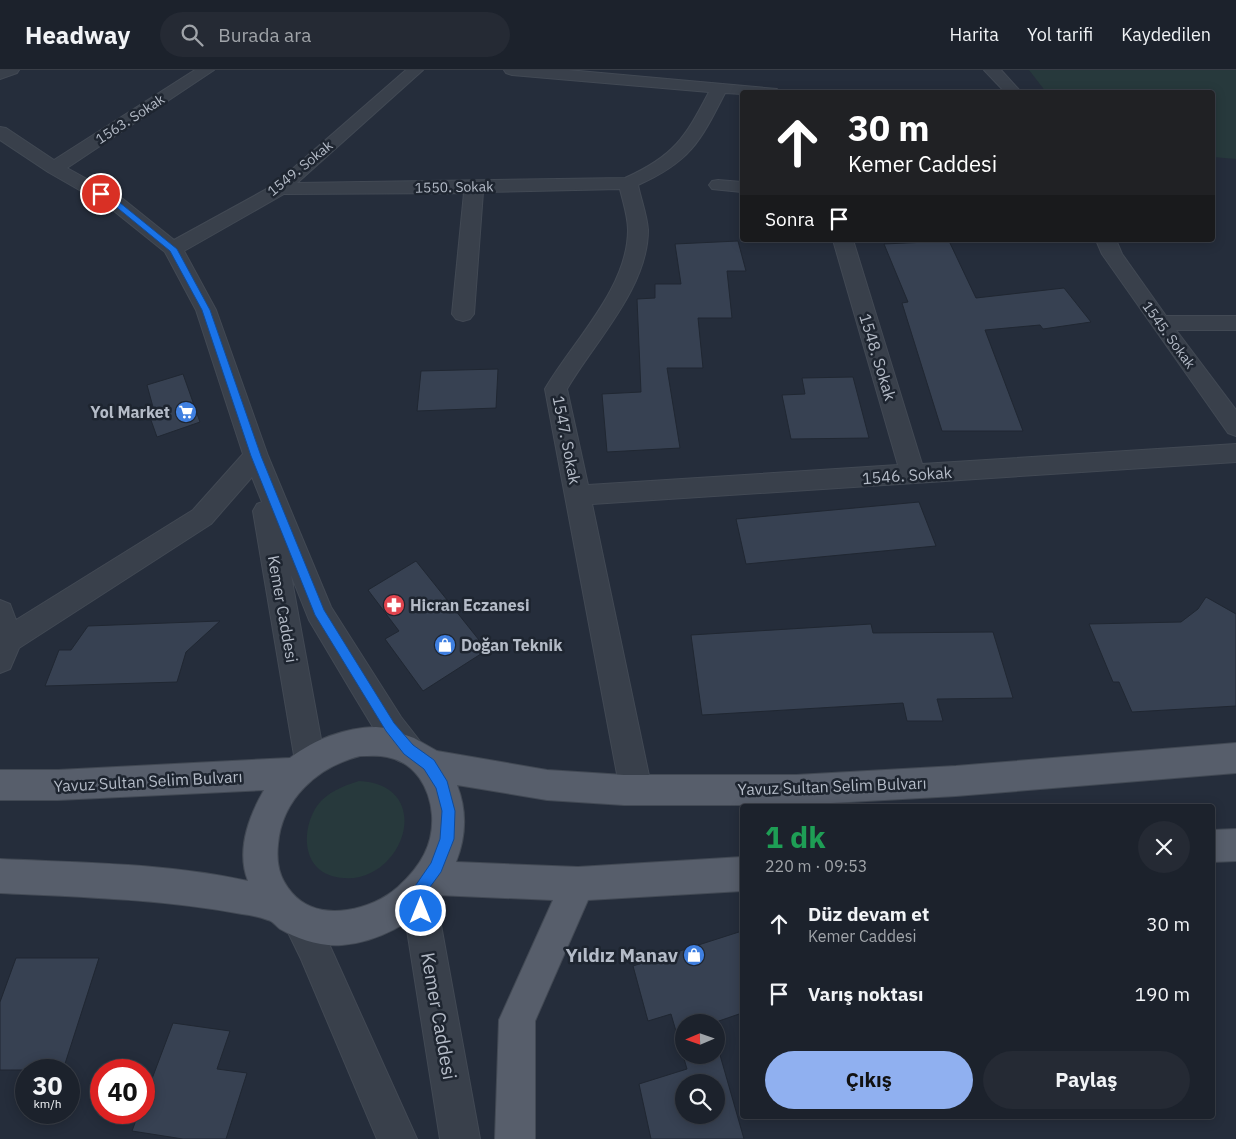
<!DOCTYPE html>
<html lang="tr">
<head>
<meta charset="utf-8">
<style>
	:root { --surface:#1c222c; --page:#252a34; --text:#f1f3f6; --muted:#a0a4a9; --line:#3a3f48; --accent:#90b0f0 }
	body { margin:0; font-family:"IBM Plex Sans",sans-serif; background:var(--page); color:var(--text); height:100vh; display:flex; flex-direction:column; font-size:19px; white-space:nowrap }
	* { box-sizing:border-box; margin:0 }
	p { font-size:16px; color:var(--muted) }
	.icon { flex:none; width:28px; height:28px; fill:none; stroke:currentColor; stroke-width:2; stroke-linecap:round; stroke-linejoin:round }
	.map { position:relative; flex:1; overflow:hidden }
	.details { position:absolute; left:740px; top:734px; width:475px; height:315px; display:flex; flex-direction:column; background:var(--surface); border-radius:5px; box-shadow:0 2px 12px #0003,0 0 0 1px var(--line) }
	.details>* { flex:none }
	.top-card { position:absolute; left:740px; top:20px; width:475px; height:152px; border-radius:5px; box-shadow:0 2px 12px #0003,0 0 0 1px var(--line); background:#202124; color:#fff; overflow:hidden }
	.needle { width:32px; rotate:268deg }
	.buttons { position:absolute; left:675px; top:944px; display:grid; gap:10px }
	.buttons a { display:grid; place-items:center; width:50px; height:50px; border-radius:50%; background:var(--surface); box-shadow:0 2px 12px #0003,0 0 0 1px var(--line); font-size:25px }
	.speed { position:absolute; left:15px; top:989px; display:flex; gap:10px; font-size:25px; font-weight:700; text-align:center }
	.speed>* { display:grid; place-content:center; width:65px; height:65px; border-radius:50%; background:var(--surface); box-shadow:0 2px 12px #0003,0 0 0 1px var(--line); line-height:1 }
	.speed small { font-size:12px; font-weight:400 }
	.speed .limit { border:8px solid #d22; background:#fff; color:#111 }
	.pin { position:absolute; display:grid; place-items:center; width:42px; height:42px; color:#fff; margin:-21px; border:2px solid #fff; border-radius:50%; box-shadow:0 1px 5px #0007 }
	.me { position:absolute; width:55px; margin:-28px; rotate:0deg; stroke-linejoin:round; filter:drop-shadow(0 0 4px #0008) }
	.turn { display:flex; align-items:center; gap:18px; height:105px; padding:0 25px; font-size:22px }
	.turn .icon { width:65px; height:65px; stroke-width:2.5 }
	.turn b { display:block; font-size:35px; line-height:42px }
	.then { display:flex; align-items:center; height:48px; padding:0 25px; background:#0003; gap:10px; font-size:19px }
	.round { display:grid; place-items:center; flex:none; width:52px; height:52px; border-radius:26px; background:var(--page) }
	.summary { display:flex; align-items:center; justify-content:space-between; height:85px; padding:0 25px }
	h1 { font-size:30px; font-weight:700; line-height:38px; color:#1e9e55 }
	.primary-button { display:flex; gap:10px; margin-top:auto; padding:10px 25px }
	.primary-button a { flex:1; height:58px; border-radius:30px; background:var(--accent); color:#111; font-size:20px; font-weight:700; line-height:58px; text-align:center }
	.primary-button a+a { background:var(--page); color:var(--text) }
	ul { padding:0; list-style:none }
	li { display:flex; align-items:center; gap:15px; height:70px; padding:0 25px }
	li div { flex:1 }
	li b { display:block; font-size:19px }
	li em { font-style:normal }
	header { display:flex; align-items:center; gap:30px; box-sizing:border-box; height:70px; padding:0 25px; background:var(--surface); border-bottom:1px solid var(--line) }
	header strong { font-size:24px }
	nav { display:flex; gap:28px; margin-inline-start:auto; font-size:18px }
	.search { width:350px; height:45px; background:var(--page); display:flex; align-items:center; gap:12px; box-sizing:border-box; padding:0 18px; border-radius:28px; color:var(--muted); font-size:19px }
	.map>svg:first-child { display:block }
	.green { fill:#27393c }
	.building { fill:#374152; stroke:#202732; fill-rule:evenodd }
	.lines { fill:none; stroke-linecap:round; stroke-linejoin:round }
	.minor-casing { stroke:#424954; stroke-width:2 }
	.major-casing { stroke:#424954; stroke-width:2 }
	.minor { fill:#39404b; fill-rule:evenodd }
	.major { fill:#575e6b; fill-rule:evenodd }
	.route { fill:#1a73e8; stroke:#114b97 }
	.labels { text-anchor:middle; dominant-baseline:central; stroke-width:5; stroke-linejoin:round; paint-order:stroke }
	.far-street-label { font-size:14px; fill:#b4bbc7; stroke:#1e2530 }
	.street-label { font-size:16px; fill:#b4bbc7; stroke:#1e2530 }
	.poi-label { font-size:16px; font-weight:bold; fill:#b4bbc7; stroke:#1e2530; text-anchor:start }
	.near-poi-label { font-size:19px; font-weight:bold; fill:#b4bbc7; stroke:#1e2530; text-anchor:end }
	.near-street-label { font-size:19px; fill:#b4bbc7; stroke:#1e2530 }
</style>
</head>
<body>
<header>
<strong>Headway</strong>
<div class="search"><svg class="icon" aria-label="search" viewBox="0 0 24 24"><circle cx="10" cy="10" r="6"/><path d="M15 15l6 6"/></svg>Burada ara</div>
<nav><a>Harita</a><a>Yol tarifi</a><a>Kaydedilen</a></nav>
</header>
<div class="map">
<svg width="1236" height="1069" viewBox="0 0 1236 1069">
	<rect width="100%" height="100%" fill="#252d3b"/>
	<path class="green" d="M1029,0h207v89l-23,-2 -1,-65h-166z
		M359,711c82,4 41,114 -27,95 -31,-9 -30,-48 -15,-70 10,-14 26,-20 42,-25z"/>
	<path class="building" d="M738,171l8,30h-19l5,47h-34l5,50h-36l13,80 -73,4 -5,-58 39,-2 -4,-93 18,-1v-14h26l-6,-40z
		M949,171l27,57 88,-10 27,34 -48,7 -3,-4 -55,5 38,101h-81l-40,-128 6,-1 -24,-58z
		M498,299l-2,39 -79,3 4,-40z
		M183,304l17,48 -43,15 -10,-28 6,-2 -6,-22z
		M853,307l16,61 -78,1 -9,-44 23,-1 -3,-16z
		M919,432l17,44 -190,18 -10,-45z
		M416,491l71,89 -64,41 -38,-52 14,-8 -31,-41z
		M1206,527l30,17v92l-104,6 -13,-30h-6l-24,-58 92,-2 17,-13z
		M220,551l-34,31 -9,30 -132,4 14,-36h12l17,-24z
		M871,554l2,9 120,-1 20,66 -76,1 6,22h-36l-4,-18 -201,12 -11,-80z
		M742,861v82l-26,9h-32v33h32v-14l28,98h-93l-12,-55 48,-15 -16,-55 -23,7 -15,-55zM684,1012h32v33h-32z
		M16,888h83l-36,112h-63v-68z
		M173,953l57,8 -13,38 30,4 -21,66h-43l-51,-8 7,-19h5v-12z"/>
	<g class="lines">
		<g class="minor-casing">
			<path id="minor" d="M0,0h19l-2,3 -17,6z
				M195,0h19l-147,98 56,31 51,41 100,-55 132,-115h17l-126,113 328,-5c49,-22 60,-40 84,-86l-197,-17 -6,-2 -2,-3h64l209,19 2,3h-37v2l-17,-1c-25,49 -35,69 -87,92 3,15 9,30 10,45 0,58 -53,111 -81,159l21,96 310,-20 -65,-225h20l69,224 314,-20v18l-644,42 60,286 -5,11 -11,4 -11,-4 -5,-11 -75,-401c28,-48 83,-101 83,-159 0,-14 -5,-28 -8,-41l-137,3 -9,122 -4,5 -7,2 -7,-2 -4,-5 12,-121 -180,1 -100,57 32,59 52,146 63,151 70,110 18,23 4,10 -4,10 -11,5 -11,-5 -18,-23 -26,-43 -44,-74 -18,-45 34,186 -4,10 -11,5 -11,-5 -4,-10 -42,-250 4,-7 5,-2 -10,-25 -41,47 -192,124 -9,21 -10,4v-73l10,4 6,16 177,-110 50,-56 -47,-144 -31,-58 -56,-45 -61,-35 -48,-32v-13l6,1 48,32z
				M984,0h17l20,22h-16z
				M718,110l24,2v10l-30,-3 -3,-4 3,-4z
				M1096,170h20l6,14 44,62h70v14h-60l60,80v26l-8,-3 -126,-179z
				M418,805l12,5 5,12 45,247h-40l-39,-247 5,-12z
				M299,833l12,5 14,27 92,204h-40l-76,-180 -19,-39 5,-12z"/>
		</g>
		<g class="major-casing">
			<path id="major" d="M376,657l10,1 28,10 23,13 110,19 77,5h172l160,-9 280,-23v30l-280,23 -160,9h-172l-77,-5 -90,-15c10,25 9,52 -1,77l122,5 164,-10v34l-154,9 -53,121v118h-40l4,-119 54,-120 -116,-5c-24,28 -59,47 -95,50 -21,2 -45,-6 -62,-16 -4,-3 -7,-8 -12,-9 -8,-3 -17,-5 -26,-6 -80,-15 -161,-17 -242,-21v-34c82,4 167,4 248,22 -12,-30 1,-65 16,-91l-206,10h-58v-30h58l232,-12c25,-19 55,-30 86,-31zM360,686c9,0 18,-1 27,1 28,5 43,31 45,58 2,30 -12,52 -34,72 -15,13 -32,20 -51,23 -21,3 -41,-1 -55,-17 -13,-15 -16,-30 -14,-49 4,-45 39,-77 82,-88z
				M1236,759v32l-24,1v-32z"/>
		</g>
		<use href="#minor" class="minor"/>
		<use href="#major" class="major"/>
	</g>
	<path class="route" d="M98,123h5l16,9 58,47 33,61 51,146 63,154 70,113 19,22 21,15 13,21 8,30 -1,28 -13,33 -16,22 3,17 -2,5 -5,2 -5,-2 -5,-24 20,-29 9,-24 2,-28 -6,-23 -12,-19 -20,-15 -18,-23 -71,-116 -64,-159 -49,-146 -32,-59 -56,-46 -16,-9z"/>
	<defs>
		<g id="supermarket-disc" transform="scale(1.125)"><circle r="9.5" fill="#3f7fe0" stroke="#1e2530"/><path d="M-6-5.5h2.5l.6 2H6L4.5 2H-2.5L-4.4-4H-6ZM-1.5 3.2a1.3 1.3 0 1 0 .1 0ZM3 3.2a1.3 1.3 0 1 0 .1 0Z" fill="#fff"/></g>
		<g id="pharmacy-disc" transform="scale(1.125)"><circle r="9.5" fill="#e0444e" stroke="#1e2530"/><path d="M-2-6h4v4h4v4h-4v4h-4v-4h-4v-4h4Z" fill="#fff"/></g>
		<g id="shop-disc" transform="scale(1.125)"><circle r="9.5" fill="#3f7fe0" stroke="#1e2530"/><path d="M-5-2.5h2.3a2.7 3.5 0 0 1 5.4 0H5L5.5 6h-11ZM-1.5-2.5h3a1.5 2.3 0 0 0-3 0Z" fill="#fff"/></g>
	</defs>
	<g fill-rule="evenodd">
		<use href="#supermarket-disc" x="186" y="342"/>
		<use href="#pharmacy-disc" x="394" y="535"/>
		<use href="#shop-disc" x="445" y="575"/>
		<use href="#shop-disc" x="694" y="885"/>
	</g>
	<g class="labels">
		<g class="far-street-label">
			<text transform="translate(130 49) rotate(-33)">1563. Sokak</text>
			<text transform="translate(300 98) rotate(-39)">1549. Sokak</text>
			<text transform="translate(454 117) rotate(-1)">1550. Sokak</text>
			<text transform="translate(1169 265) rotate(54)">1545. Sokak</text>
		</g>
		<g class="street-label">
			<text transform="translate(878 287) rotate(73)">1548. Sokak</text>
			<text transform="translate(567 370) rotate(79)">1547. Sokak</text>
			<text transform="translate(907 405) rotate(-4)">1546. Sokak</text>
			<text transform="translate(283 539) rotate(80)">Kemer Caddesi</text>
			<text transform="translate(148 711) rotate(-3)">Yavuz Sultan Selim Bulvarı</text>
			<text transform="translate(832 716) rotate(-2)">Yavuz Sultan Selim Bulvarı</text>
		</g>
		<g class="poi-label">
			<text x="170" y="342" text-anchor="end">Yol Market</text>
			<text x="410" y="535">Hicran Eczanesi</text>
			<text x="461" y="575">Doğan Teknik</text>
		</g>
		<g class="near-poi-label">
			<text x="678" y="885">Yıldız Manav</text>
		</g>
		<g class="near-street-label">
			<text transform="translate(439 946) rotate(80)">Kemer Caddesi</text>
		</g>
	</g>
</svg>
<div class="buttons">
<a><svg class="needle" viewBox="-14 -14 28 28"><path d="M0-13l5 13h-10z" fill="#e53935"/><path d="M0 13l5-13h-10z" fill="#a0a4a9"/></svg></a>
<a><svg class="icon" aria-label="search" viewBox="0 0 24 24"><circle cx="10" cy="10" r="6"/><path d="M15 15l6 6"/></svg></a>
</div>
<div class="speed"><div>30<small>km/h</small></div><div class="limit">40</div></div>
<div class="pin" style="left:101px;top:124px;background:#d93025"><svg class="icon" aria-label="arrive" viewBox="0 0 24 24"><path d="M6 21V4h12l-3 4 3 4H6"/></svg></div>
<svg class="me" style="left:421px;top:841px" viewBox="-20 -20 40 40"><circle r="17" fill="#1a73e8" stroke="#fff" stroke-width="3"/><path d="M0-11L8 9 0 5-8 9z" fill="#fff"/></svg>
<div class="top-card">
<div class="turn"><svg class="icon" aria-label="ahead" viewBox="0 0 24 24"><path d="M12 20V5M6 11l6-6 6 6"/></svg><div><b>30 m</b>Kemer Caddesi</div></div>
<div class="then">Sonra<svg class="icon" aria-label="arrive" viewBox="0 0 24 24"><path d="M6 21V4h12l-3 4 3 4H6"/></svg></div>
</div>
<section class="details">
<div class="summary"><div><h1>1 dk</h1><p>220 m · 09:53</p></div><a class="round"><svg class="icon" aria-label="close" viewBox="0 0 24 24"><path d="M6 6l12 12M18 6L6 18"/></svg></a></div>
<ul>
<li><svg class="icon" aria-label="ahead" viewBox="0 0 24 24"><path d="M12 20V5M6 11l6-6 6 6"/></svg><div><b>Düz devam et</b><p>Kemer Caddesi</p></div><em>30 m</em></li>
<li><svg class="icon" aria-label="arrive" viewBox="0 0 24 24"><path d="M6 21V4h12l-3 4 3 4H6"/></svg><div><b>Varış noktası</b></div><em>190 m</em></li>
</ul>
<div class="primary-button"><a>Çıkış</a><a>Paylaş</a></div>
</section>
</div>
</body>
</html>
